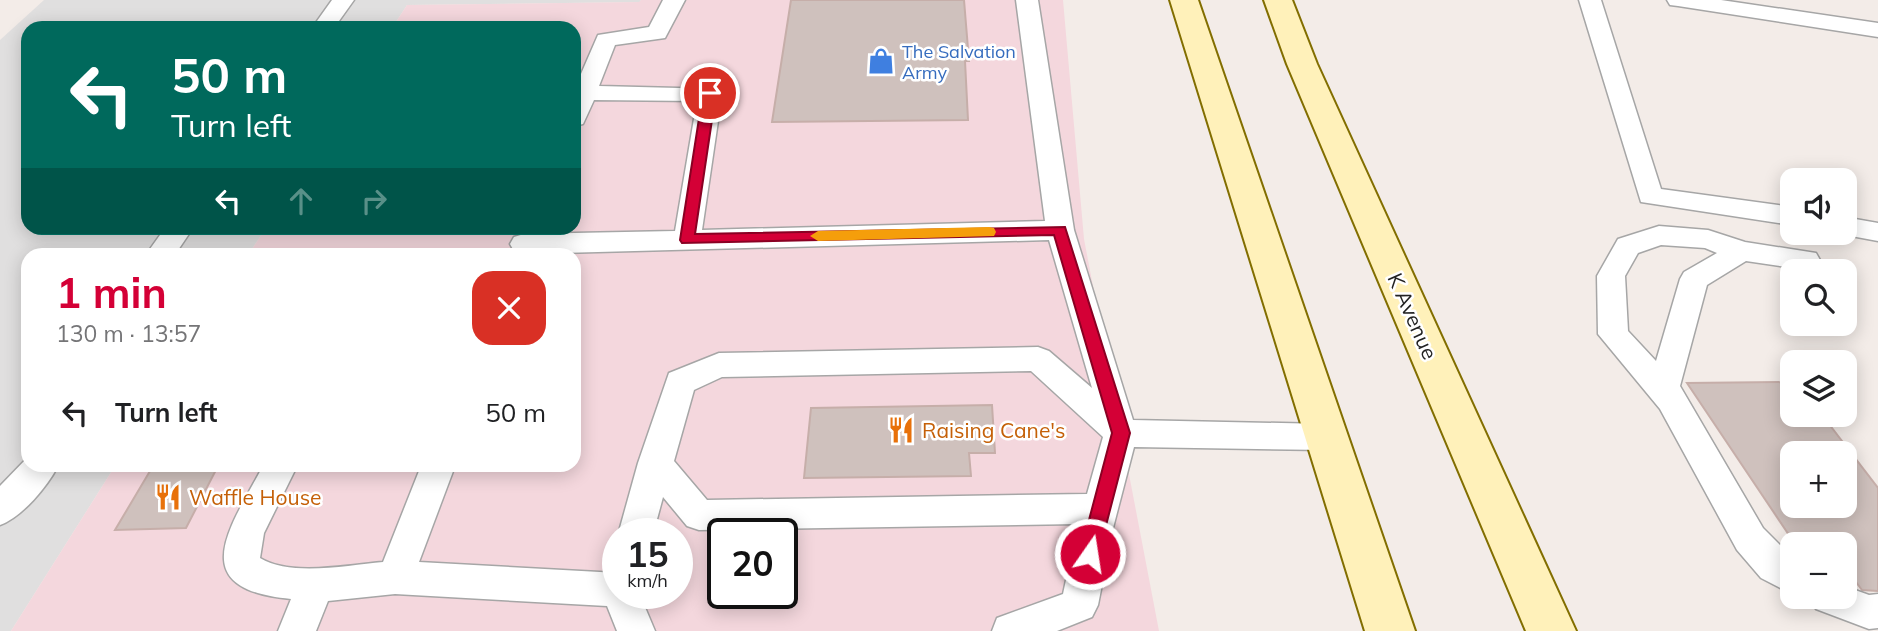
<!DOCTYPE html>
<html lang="en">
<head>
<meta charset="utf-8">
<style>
	:root { --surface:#fff; --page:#f2f2f2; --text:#202124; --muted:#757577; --accent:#d40036 }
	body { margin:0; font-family:Mulish,sans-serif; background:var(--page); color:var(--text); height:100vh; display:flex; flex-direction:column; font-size:26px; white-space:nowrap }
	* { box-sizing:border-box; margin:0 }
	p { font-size:23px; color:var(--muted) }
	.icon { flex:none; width:38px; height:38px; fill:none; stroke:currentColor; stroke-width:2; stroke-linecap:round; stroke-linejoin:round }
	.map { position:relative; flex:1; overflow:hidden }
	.panel { position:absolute; left:21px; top:248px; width:560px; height:224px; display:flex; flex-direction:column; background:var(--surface); border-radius:21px; box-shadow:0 4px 18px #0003 }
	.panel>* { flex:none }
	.top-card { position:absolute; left:21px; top:21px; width:560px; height:214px; border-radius:21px; box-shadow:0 4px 18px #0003; background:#00695c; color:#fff; overflow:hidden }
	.tools { position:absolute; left:1780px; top:168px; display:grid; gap:14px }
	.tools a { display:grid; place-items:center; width:77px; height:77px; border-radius:14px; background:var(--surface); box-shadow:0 4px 18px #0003; font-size:35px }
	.speed { position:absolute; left:602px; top:518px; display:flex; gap:14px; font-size:35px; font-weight:700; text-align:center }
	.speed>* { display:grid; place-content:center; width:91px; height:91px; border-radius:50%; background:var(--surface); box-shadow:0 4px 18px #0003; line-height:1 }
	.speed small { font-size:18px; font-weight:400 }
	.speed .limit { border:4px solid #111; border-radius:10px; background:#fff; color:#111 }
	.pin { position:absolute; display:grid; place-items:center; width:60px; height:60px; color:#fff; margin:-30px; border:4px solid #fff; border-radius:50%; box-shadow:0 2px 7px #0007 }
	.me { position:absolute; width:77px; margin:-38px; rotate:13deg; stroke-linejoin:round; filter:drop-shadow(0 0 5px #0008) }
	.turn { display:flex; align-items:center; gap:24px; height:147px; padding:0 35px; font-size:32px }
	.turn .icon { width:91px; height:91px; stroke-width:2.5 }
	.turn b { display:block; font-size:49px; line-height:60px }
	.lanes { display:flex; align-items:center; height:66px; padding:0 35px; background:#0003; justify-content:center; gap:35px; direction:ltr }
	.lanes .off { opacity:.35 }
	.round { display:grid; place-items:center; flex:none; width:74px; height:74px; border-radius:21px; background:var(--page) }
	.summary { display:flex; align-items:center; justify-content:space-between; height:119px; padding:0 35px }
	h1 { font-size:42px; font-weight:700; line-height:52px; color:var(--accent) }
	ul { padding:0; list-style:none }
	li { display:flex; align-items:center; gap:21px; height:91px; padding:0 35px }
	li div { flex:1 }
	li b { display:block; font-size:26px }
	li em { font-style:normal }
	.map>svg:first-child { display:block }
	.residential { fill:#e0dfdf }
	.commercial { fill:#f4d7dd; fill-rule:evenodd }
	.building { fill:#cfc1bd; stroke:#c6aea9; stroke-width:2; fill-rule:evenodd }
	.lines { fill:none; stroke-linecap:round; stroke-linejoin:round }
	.service-casing { stroke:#a6a6a6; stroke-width:3 }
	.secondary-casing { stroke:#826e00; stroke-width:4 }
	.service { fill:#fff; fill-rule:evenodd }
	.secondary { fill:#fff1ba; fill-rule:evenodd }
	.route { fill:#d40036; stroke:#8a0023; stroke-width:2 }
	.slow { fill:#f59e0b }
	.labels { text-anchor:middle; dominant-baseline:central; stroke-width:5; stroke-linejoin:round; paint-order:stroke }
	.far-shop-label { font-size:18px; fill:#366cbe; stroke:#fff; text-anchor:start }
	.street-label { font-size:21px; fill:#222; stroke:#fff }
	.food-label { font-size:21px; fill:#c56008; stroke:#fff; text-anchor:start }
</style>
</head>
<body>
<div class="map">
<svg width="1878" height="631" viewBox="0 0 1878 631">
	<rect width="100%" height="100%" fill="#f3ece8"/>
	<path class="residential" d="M44,0h597l-1,2 -233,3 -15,23h-364v200h238l-18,27 -220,1v210h87l-104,165h-11v-591z"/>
	<path class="commercial" d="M641,0h422l21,239 75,392h-1148l104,-165h459v-210l-326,-1 18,-27h308v-200h-182l15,-23 232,-3zM618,534h59v59h-59zM723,534h59v59h-59z"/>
	<path class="building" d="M791,0h173l5,61h-4l3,59 -196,2z
		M1792,382v33h30l56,73v103l-16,-1 -18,-24v-22h-49l-108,-161zM1792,453h52v53h-52z
		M992,405l3,48h-26l2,23 -167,2 7,-70z
		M153,466h65l-32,62 -71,2z"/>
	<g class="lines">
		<g class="service-casing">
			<path id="service" d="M332,0h22l-20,28h-22z
				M663,0h22l-20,38 -50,7 -16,41 119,3 4,5 -20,136 343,-9 -29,-221h22l36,230 59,190 193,4 12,4 5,9 -5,9 -12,4 -192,-3 -21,81 -15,77 -6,12 -35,14h-65l5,-13 66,-24 15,-70 -379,6 -12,-4 -24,-29 -10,37 -35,1 20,-72 31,-90 50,-20 319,-6 11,4 43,37 -43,-148 -525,14 -10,-3 -4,-7 4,-7 10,-3 151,-3 22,-130 -103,-1 -11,24 -9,2v-36l24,-55 51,-8zM1031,371l72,66 -16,57 -380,6 -33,-39 20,-71 28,-13z
				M1579,0h22l60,189 131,18v18l-151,-23z
				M1667,0h54l157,23v14l-200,-31 -8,-1z
				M1844,217l34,6v18l-43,-8h9z
				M1659,226l49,4 37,12 71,11 4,7 -4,7 -10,3 -60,-9 -39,24 -27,101 83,142 29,29v37l-31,-16 -24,-28 -77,-141 -62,-75 -1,-58 21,-37zM1661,245l44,3 12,5 -33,19 -4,7 -24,82 -28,-30 -3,-55 13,-23z
				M165,228h28l-19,28h-29z
				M28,457v9h30c-11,21 -36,51 -58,59v-39z
				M263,466h34l-33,67 -4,25c31,19 88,7 123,4l38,-96h34l-36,96 199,11v20h21l16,38h-38l-10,-25 -212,-12 -67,7 -12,30h-38l13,-32c-108,-10 -61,-71 -28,-133z
				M1844,586l25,9 9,-1v34l-9,1 -53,-20 -6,-12h34z"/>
		</g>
		<g class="secondary-casing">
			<path id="secondary" d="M1170,0h28l217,631h-50z
				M1264,0h28l25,64 259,567h-50l-239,-567z"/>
		</g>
		<use href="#service" class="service"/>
		<use href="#secondary" class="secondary"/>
	</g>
	<path class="route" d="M710,90l6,3 -21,141 370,-7 65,206 -33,127 -7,2 -7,-2 -3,-6 32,-121 -58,-198 -372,8 -2,-3 23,-147z"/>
	<path class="slow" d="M989,227l5,1 2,4 -2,4 -176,5 -8,-5 8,-5z"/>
	<defs>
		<g id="shop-bare" transform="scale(2.1)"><path d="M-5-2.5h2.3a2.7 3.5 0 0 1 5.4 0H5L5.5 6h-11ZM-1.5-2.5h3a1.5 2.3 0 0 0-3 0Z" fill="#3f7fe0" stroke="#fff" stroke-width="2.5" paint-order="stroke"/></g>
		<g id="restaurant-bare" transform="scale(2.1)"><path d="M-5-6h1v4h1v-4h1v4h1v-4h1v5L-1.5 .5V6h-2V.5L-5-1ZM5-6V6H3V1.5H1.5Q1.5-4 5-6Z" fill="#e8710a" stroke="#fff" stroke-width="2.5" paint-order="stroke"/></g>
	</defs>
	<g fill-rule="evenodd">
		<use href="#shop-bare" x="881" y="61"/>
		<use href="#restaurant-bare" x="901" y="430"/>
		<use href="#restaurant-bare" x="168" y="497"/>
	</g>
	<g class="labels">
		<g class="far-shop-label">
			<text x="902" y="51">The Salvation<tspan x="902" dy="21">Army</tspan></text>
		</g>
		<g class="street-label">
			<text transform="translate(1413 316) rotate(66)">K Avenue</text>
		</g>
		<g class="food-label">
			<text x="922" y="430">Raising Cane's</text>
			<text x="189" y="497">Waffle House</text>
		</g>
	</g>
</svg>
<div class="tools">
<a><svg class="icon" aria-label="sound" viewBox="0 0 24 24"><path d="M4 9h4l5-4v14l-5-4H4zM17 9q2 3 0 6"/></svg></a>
<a><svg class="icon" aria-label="search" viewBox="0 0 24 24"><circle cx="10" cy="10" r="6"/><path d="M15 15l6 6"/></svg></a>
<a><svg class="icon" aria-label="layers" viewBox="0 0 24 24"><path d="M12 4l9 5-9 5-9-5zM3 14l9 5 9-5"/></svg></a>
<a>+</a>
<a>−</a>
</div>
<div class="speed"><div>15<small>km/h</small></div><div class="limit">20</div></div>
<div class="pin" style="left:710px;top:93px;background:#d93025"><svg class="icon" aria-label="arrive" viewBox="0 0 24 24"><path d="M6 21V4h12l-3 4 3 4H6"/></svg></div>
<svg class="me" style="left:1090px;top:554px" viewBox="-20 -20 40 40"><circle r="17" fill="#d40036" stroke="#fff" stroke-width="3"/><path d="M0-11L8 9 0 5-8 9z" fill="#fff"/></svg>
<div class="top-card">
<div class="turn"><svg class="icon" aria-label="left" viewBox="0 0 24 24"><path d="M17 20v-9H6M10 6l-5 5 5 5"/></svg><div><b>50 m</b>Turn left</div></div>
<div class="lanes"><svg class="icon" aria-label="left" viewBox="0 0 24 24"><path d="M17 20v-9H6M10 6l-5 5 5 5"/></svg><svg class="icon off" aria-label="ahead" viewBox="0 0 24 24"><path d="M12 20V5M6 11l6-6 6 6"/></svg><svg class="icon off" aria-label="right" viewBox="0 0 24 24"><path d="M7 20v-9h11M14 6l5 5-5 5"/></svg></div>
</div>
<section class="panel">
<div class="summary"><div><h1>1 min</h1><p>130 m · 13:57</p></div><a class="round" style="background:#d93025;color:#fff"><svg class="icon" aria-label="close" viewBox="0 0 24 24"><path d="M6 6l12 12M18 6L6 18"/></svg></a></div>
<ul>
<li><svg class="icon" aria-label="left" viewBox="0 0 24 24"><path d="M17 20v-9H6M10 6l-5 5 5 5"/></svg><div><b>Turn left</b></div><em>50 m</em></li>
</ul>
</section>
</div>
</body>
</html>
